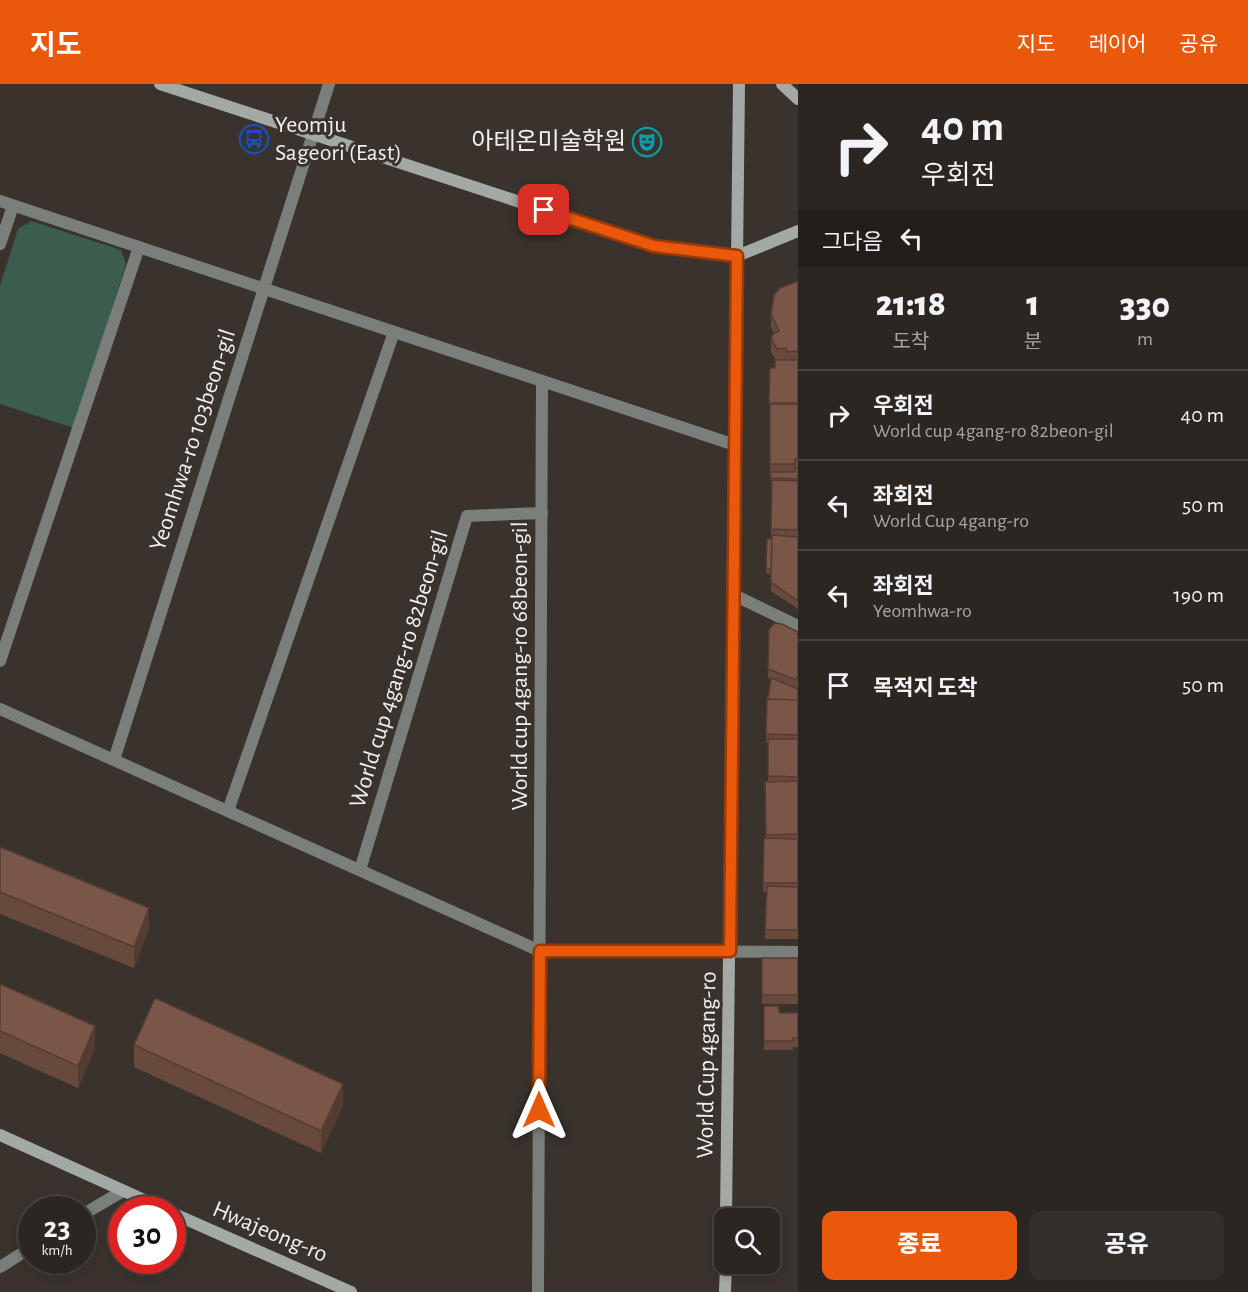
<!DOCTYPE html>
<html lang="ko">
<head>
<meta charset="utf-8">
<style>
	:root { --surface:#2c2622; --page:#342e2a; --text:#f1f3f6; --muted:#a6a5a5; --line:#484340; --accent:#ea580c }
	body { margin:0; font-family:"Alegreya Sans","Noto Sans KR",sans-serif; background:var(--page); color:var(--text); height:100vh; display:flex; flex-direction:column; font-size:22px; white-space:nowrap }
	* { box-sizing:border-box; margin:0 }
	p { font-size:20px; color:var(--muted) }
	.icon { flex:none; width:33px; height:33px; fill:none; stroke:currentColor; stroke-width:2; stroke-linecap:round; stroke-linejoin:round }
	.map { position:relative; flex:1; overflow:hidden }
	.details { display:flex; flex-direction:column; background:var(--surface); width:450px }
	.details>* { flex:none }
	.guide { background:#2c2622; color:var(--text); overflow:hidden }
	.fabs { position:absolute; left:714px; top:1124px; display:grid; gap:12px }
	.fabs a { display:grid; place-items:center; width:66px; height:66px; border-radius:12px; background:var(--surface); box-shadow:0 3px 9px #0003,0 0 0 2px var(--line); font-size:30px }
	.speed { position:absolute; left:18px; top:1112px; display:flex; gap:12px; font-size:30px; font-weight:700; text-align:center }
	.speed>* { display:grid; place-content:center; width:78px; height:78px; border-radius:50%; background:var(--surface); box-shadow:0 3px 9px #0003,0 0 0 2px var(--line); line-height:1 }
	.speed small { font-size:15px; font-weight:400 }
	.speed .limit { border:9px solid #d22; background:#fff; color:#111 }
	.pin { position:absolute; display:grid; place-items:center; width:51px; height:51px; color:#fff; margin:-26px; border-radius:12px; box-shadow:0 3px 9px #0006 }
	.me { position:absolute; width:66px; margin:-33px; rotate:0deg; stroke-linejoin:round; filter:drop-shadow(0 0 4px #0008) }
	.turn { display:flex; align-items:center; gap:21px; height:126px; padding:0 24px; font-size:27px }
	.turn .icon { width:78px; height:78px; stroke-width:2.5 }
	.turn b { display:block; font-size:42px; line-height:51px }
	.then { display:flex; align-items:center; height:57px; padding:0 24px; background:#0003; gap:12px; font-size:22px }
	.eta { display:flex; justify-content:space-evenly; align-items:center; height:102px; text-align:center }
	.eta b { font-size:36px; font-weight:800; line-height:42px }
	.button { display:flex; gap:12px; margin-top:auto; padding:12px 24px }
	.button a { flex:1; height:69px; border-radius:12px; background:var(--accent); color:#fff; font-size:24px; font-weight:800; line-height:69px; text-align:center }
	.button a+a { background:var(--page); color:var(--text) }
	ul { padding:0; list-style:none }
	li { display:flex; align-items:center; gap:18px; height:90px; padding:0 24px; border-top:2px solid var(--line) }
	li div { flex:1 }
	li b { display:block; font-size:22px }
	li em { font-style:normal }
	header { display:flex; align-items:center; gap:36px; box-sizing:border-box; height:84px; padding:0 30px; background:var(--accent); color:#fff }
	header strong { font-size:28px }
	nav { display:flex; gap:33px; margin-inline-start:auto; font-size:21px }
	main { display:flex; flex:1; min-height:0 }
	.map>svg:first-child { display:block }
	.green { fill:#3b5d4e }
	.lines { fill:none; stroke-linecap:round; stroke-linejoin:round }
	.lane { stroke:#7b7f7c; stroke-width:12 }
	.street { stroke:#7b7f7c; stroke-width:12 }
	.secondary { stroke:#a3a9a5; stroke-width:12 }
	.wall { fill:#684a3d }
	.shaded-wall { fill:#553c32 }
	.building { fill:#795647; stroke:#553c32; stroke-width:1.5 }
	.route-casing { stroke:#983908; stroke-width:15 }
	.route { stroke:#ea580c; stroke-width:10 }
	.labels { text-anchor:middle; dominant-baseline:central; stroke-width:6; stroke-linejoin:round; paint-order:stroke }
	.poi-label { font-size:24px; fill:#f3efeb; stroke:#3a332d; text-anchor:start }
	.street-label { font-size:24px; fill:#f3efeb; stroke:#3a332d }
</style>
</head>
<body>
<header>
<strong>지도</strong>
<nav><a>지도</a><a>레이어</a><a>공유</a></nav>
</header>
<main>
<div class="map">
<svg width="798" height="1208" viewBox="0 0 798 1208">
	<rect width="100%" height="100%" fill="#3a332d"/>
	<path class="green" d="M31,137l90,29 5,14 -52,164 -74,-24v-118l18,-57z"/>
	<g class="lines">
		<path class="lane" d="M0,160l13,-38
			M0,577l139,-414
			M228,727l166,-479
			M360,786l107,-354 75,-3"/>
		<path class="street" d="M0,117l735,244
			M734,511l64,31
			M0,625l540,242 258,1
			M114,676l215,-676
			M82,1131l41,-24
			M0,1183l32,-20
			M538,1208l4,-911"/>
		<path class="secondary" d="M160,0l494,162 83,10 61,-25
			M782,0l16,15
			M0,1051l164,74
			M172,1129l179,79
			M726,1134l13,-1134
			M725,1208l1,-29"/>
	</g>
	<path class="wall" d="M798,197v328l-27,-18v-25v8l-5,-1 1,-34h5v-2h-1l1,-54h-1l-1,-7v-108h5l1,-8 -5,-8v-13l3,-6 -3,-6v-13z
		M769,545l29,3v307h-33l1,-47h-3l1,-54 2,1 -1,-57h3v-39h-2l1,-44 4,-20 -3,-1z
		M0,763l149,82 -15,39 -134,-54z
		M762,874h36v46h-36z
		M0,900l95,64 -17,40 -78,-35z
		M764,922l16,7h18v34h-5v3h-29z
		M134,961l209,61 -22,47 -187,-86z"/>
	<path class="shaded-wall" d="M149,824v21l-15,39v-21z
		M95,942v22l-17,40v-22z
		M343,1000v22l-22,47v-22z"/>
	<path class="building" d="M798,197v70l-11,1 -1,-4 -9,1 -6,-10 2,-5 6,-3 -8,-17 3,-19 6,-7z
		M775,276h23v43h-29l1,-35h5z
		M770,320h28v55h-3v5h-25z
		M795,383h3v12l-27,-1 -1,-6h25z
		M772,396l26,1v49l-27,-1z
		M772,451l26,2v64l-27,-19z
		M767,455h5l-1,30h-5z
		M775,539l7,1 16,8v43l-2,5 -28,-11 1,-40z
		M771,594l27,11v11l-30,-1z
		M767,615l31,1v35l-32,-1z
		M768,655h30v38l-30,-1z
		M798,697v53l-32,1 -1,-53z
		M764,754l34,1v44h-35z
		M0,763l149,61 -15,39 -134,-55z
		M767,802l31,1v43h-33z
		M762,874h36v37h-36z
		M0,900l95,42 -17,40 -78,-35z
		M155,914l188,86 -22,47 -187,-86z
		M764,922h14l2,7h18v25h-5v3h-29z"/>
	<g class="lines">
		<g class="route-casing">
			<path id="route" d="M539,1026l1,-159h190l7,-695 -83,-10 -110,-36"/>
		</g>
		<use href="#route" class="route"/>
	</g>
	<defs>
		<g id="bus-ring" transform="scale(1.5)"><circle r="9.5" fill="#3a332d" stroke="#1a4fb4" stroke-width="1.5"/><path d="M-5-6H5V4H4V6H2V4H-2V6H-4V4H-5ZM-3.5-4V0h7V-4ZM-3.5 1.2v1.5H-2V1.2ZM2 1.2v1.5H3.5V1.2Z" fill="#1a4fb4"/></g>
		<g id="theatre-ring" transform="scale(1.5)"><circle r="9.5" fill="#3a332d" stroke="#0f9aa8" stroke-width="1.5"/><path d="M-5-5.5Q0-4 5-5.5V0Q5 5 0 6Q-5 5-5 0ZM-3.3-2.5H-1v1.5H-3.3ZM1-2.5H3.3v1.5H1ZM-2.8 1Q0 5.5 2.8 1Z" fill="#0f9aa8"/></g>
	</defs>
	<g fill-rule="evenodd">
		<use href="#bus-ring" x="254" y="55"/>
		<use href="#theatre-ring" x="647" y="58"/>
	</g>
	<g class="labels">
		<g class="poi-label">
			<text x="275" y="41">Yeomju<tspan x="275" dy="28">Sageori (East)</tspan></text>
			<text x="626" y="58" text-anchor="end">아테온미술학원</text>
		</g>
		<g class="street-label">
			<text transform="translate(193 356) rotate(-72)">Yeomhwa-ro 103beon-gil</text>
			<text transform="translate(520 582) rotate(-90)">World cup 4gang-ro 68beon-gil</text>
			<text transform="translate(399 585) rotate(-73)">World cup 4gang-ro 82beon-gil</text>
			<text transform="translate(707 981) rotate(-89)">World Cup 4gang-ro</text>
			<text transform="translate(270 1148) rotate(23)">Hwajeong-ro</text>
		</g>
	</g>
</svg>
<div class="fabs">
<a><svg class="icon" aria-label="search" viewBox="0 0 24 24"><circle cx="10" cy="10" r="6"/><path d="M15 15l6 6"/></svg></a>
</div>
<div class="speed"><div>23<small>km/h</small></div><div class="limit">30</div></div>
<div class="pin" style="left:544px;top:126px;background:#d93025"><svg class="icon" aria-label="arrive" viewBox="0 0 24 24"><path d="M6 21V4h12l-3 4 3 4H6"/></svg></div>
<svg class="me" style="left:539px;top:1026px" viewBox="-20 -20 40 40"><path d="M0-17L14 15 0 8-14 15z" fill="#ea580c" stroke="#fff" stroke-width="4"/></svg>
</div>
<section class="details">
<div class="guide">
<div class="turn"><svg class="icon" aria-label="right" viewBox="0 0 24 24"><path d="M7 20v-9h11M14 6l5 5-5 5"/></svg><div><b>40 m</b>우회전</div></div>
<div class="then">그다음<svg class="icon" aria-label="left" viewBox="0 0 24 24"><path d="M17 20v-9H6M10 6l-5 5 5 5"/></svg></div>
</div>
<div class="eta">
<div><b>21:18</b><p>도착</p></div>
<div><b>1</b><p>분</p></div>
<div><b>330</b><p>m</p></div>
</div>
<ul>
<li><svg class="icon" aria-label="right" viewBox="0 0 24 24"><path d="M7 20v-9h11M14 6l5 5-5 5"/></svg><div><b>우회전</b><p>World cup 4gang-ro 82beon-gil</p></div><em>40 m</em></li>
<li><svg class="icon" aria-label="left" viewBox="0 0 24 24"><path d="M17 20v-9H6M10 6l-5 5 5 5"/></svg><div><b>좌회전</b><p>World Cup 4gang-ro</p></div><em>50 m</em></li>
<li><svg class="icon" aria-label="left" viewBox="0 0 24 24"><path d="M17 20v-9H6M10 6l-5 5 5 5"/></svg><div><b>좌회전</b><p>Yeomhwa-ro</p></div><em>190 m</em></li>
<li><svg class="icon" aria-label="arrive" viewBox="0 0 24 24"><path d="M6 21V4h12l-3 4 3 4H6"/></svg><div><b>목적지 도착</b></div><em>50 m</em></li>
</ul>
<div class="button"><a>종료</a><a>공유</a></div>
</section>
</main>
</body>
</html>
